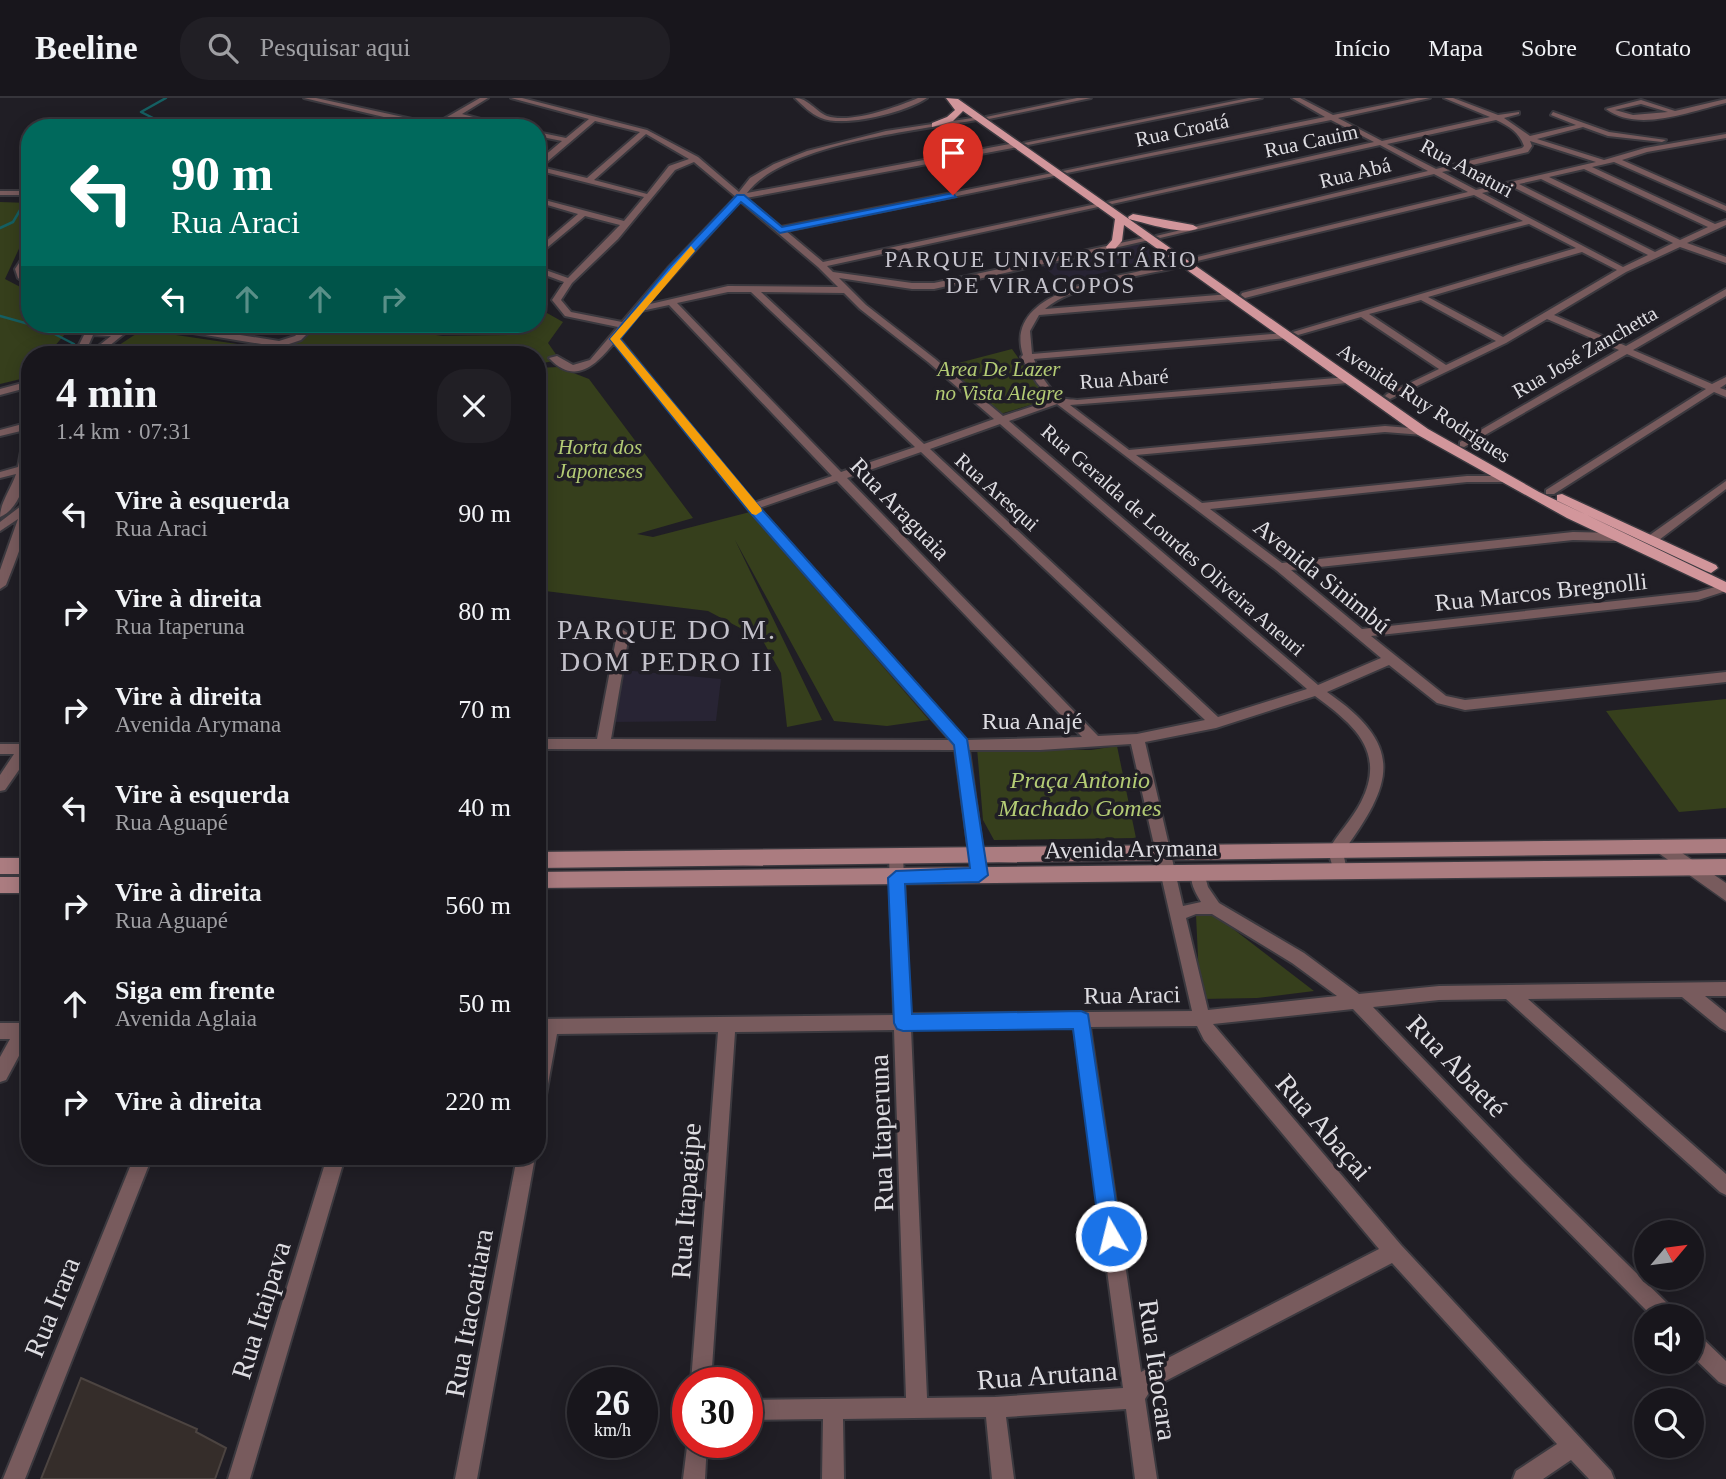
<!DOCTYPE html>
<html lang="pt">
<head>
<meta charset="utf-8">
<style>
	:root { --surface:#18161c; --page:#211f25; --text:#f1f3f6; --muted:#9f9fa3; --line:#36353b }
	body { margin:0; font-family:"Times New Roman",serif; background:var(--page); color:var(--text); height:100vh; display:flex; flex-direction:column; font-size:26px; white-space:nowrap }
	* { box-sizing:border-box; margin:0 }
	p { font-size:23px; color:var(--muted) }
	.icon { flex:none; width:38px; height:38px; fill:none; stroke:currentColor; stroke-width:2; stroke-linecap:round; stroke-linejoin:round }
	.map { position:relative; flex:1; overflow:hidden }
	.side { position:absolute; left:21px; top:248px; width:525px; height:819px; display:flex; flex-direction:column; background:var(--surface); border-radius:28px; box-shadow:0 4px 18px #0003,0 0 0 2px var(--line) }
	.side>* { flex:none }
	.guide { position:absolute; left:21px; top:21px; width:525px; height:214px; border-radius:28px; box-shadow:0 4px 18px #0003,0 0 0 2px var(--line); background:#00695c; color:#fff; overflow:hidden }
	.needle { width:46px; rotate:61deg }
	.tools { position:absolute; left:1634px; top:1122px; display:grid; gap:14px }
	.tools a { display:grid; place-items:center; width:70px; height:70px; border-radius:50%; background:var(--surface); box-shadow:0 4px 18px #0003,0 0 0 2px var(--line); font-size:35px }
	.speed { position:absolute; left:567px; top:1269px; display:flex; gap:14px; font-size:35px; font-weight:700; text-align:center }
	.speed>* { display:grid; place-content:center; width:91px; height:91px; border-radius:50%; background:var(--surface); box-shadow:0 4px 18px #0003,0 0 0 2px var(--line); line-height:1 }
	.speed small { font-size:18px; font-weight:400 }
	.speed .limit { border:10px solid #d22; background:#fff; color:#111 }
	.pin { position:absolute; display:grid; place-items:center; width:60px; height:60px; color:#fff; margin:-72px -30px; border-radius:50% 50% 50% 0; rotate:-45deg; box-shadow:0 0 7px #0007 }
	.pin .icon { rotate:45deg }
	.me { position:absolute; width:77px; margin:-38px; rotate:352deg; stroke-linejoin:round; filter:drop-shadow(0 0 5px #0008) }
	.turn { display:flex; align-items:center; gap:24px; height:147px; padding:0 35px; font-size:32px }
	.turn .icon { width:91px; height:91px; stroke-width:2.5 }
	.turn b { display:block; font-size:49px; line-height:60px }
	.lanes { display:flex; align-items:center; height:66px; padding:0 35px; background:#0003; justify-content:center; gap:35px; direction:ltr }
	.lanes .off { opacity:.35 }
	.round { display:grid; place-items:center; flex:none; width:74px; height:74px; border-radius:28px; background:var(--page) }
	.headline { display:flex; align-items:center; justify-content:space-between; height:119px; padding:0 35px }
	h1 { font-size:42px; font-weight:700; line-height:52px }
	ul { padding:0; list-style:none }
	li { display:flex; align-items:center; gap:21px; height:98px; padding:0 35px }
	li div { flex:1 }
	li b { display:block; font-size:26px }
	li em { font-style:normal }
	header { display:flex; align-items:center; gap:42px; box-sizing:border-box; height:98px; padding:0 35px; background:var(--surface); border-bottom:2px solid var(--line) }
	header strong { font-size:33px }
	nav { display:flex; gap:38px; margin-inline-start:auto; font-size:24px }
	.search { width:490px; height:63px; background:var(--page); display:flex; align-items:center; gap:18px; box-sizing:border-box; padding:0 24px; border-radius:28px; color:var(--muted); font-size:26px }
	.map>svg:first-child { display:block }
	.education { fill:#282434 }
	.green { fill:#363f1c }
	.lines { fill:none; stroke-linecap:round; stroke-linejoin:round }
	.stream { stroke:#155f62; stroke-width:2.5 }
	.building { fill:#352d2a; stroke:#4c4441; stroke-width:2 }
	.minor-casing { stroke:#3b393f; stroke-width:4 }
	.tertiary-casing { stroke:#3b393f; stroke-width:3 }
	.secondary-casing { stroke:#3b393f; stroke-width:3 }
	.primary-casing { stroke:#3b393f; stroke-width:3 }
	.minor { fill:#785b5d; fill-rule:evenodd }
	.tertiary { fill:#785b5d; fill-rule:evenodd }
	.secondary { fill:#ab7c80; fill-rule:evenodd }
	.primary { fill:#d2969b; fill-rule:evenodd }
	.route { fill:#1a73e8; stroke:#114b97; stroke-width:2 }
	.slow { fill:#f59e0b }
	.labels { text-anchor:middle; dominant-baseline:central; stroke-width:7; stroke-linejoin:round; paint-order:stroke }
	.far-street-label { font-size:21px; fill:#dedde2; stroke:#201e25 }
	.far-park-label { font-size:21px; font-style:italic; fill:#b4cc75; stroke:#201e25 }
	.far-quarter-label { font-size:23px; letter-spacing:2px; fill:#c4c2cb; stroke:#201e25 }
	.street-label { font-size:24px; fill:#dedde2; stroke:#201e25 }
	.park-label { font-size:24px; font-style:italic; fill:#b4cc75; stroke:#201e25 }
	.quarter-label { font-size:28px; letter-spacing:2px; fill:#c4c2cb; stroke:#201e25 }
	.near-street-label { font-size:28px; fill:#dedde2; stroke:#201e25 }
</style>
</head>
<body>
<header>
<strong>Beeline</strong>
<div class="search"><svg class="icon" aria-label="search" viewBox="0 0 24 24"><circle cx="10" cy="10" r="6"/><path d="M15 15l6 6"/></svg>Pesquisar aqui</div>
<nav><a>Início</a><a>Mapa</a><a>Sobre</a><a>Contato</a></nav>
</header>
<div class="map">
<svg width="1726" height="1381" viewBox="0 0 1726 1381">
	<rect width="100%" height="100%" fill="#201e25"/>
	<path class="education" d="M1135,144l6,1 20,15 -98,25 -23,-19z
		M622,572l99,9 -5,42 -107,1z"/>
	<path class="green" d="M0,104l30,1v30l-7,7 -18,39 25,13v32h38l3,3 -24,28h-17l-1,22 -29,7z
		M547,215l16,9 -15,21 12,17 -23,4v-9h-433l38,-25 144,21 27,-27h197l-74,12 82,-1 6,-11h13v-8z
		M1012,251l30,43 2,9 -47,14 -54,-48z
		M558,269l31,12 104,139 -56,16 16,3 97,-25 179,208 -42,6 -53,-5 -99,-181 87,180 -35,7 -6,-54 -18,-32 -21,-12 -34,-18 -171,-21v-222z
		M1726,601v109l-47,4 -73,-101z
		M1117,648l19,92 -142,2 -11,-20 -6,-72 114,2z
		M1196,817h19l99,76 -57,7 -57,1z"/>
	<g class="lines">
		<path class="stream" d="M140,30l17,-8 -16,-8 25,-14
			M0,130l13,-6 16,-27
			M0,218l43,12 31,16"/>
	</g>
	<path class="building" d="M81,1280l116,51 -1,3 30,16 -11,31h-174z"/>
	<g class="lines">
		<g class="minor-casing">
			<path id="minor" d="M304,0h12l119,26 45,-26h8l-26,16 52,14h-13l-44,-11 -19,11h-8z
				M511,0h11l125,32 51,27 41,35 11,-14 24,-14 33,-13 79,-20 93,-14 -2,3c-59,10 -194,24 -230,73l268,-50 3,4 -272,51 35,29 276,-55v4h-3l-268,55 37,31 278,-59 1,2 -4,2 -271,59 6,6 79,11h22l214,-46v4h-3l-211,48h-22l-73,-11 27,27 68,53 69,58 49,-16 -15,-17 -16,-26 2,-2c-19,-59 73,-75 113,-83 15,-4 33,-10 48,-10v4c-38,9 -111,18 -139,43l185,-15 3,1v4l-194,16 -9,16 2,23 253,-21 5,3 -2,2 -254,21c4,13 15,30 26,38 5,3 12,2 17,3l271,-23 5,3 -5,3 -278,22 59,45 256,-24 38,3 5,3 -5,3 -38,-3 -249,23 66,48 265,-27h35l5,3 -5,3h-35l-257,27 72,54 291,-31 43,1 6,4 -6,4 -43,-1 -282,30 71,59 335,-37 29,-8v7l-28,9 -327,36 75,60 19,4 261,-28v10l-261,28 -28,-7 -48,-38 -62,27c78,54 67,90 16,160l4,19 -2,4 -5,2 -5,-2 -7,-24c9,-17 24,-31 33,-49 26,-51 -8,-78 -46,-106l-99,32 -71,14 38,164 18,-4c-6,-10 -13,-22 -8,-33l5,-2 5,2 5,18 11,16 85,50 55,41 80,-8 287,-4v14h-21l21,17v18l-6,-3 -38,-31 -154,2 198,175v21l-6,-3 -214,-193 -67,1 -66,7 150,155 150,147 3,7h-24l-141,-142 -158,-165 -140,15 188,221 210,226 3,8h-25l-18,-19 -28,19h-30l3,-8 41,-27 -165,-181 -240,125 -7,11 12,80h-22l-9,-70 -120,8 8,62h-22l-6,-62 -143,2 1,60h-22l1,-60 -76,1v-20l159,-2 -12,-368 -159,2 -24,350h-20l27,-350 -161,2 -11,61 -3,6 -6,2v-53l3,-15h-3v-16l357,-4 -5,-159 2,-4 5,-2 5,2 2,4 7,158 282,-3 -61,-267 -91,6h-71l17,125 -2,4 -5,2 -5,-2 -2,-4 -17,-125 -418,-1v-10h60l20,-105 6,-4 6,4 -18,105 339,1 -202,-231 -134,-166c-18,22 -39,43 -65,15l8,-2 16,9 17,-5 28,-33 -53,-11 -13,-16 12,-18 -27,-10v-5l31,11 52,-53 -35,-9 -48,40v-7l41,-35 -41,-12v-4l87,23 20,-24 -107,-27v-8l25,-21 -25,-5v-4l29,6 23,-19zM595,23l45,11 -53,46 -46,-11zM646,36l43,25 -20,7 -22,28 -53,-14zM694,64l42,35 -68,71 -46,54 -51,-10 -10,-12 11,-17 46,-44 57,-69zM740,103l78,66 20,20 -110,-1 -82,19zM728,194h23l164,155 -74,25 -164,-169zM761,194l83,1 16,16 68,53 66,57 -70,25zM669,207l1,1 162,170 -78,27 -135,-165 22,-27zM1057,306l219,166 105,88 -63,27 -309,-264zM1000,326l307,265 -89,28 -288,-268zM921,354l284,268 -68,14 -39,2 -251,-258zM837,383l245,256 -116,3 -207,-232zM1196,816h16l80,49 45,33 -129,14 -22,-92zM1197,928l7,14 175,209 -238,123 -51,-345zM1074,929l49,361 -128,9 -68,1 -16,-369z
				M795,0c13,0 20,13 32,18 23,8 70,-9 91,-18h9c-21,14 -82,30 -106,20 -10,-4 -19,-13 -26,-20z
				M1077,0h14l-102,21 -3,-2z
				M1249,0h13l-234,47 -4,-2z
				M1292,0h8l33,17 84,-17h13l-92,20 44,23 108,-24 -46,-19h9l45,17 21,-3v2l-15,4 26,18 46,-11 -25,-10 2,-3 56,20 57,8 -4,2 -54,-6 -25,-9 -46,12 67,21 41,-12 81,-14v4l-79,14 -25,8 104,46v5l-112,-49 -22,5 123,57 11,-4v5l-39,18 39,14v6l-46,-16 -54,25 -72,43 72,31 100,-57v7l-93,54 79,34 14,-7v7l-6,4 6,2v7l-12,-5 -160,102h-8v-4l160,-101 -79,-35 -163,93 -4,-1v-4l159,-92 -72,-31 -41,24 -116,56 -5,-3 2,-2 52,-25 -78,-52 -63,18 -5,-3 283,-84 -47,-24 -284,74 -4,-3 1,-2 281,-72 -49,-26 -281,67 -4,-3 279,-67 -34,-18 -274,64 -4,-2 272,-65 -48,-26 -268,59 -4,-2 266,-60 -43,-22 -264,53 -4,-2 262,-54zM1496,22c13,6 23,12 28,26l-2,2 -86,21 -49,-25zM1530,43l66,21 -120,28 -34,-18 86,-20 4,-6zM1584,71l124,58 -28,13 -131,-63zM1541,81l132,64 -18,9 -136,-68zM1511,88l137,69 -25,12 -141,-74zM1582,154l35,18 -114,67 -75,-40zM1421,202l75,41 -50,24 -77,-51z
				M1726,1v4c-35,8 -88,30 -120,6l35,-9 34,11zM1641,6l27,8 -35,3 -18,-5z
				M233,28l21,2h-24z
				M0,93h30v4h-30z
				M27,153h3v8l-7,10 2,6 5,4v8l-12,-9 -3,-9z
				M87,226h8l3,5c14,1 25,-6 39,-5l-12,7 -1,3 -26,21h-11l24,-19 -18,-1 -9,20h-10l14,-28z
				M151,226h20l108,17 16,-5 12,-12h10l-16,16 -21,7 -124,-20z
				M30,283v6l-30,8v-6z
				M30,324c0,27 0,82 -30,95 0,-14 11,-28 16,-43l-16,4v-6l18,-5 7,-37 -25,6v-6z
				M1726,383v8l-71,54h-8v-6z
				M30,393c0,38 -11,60 -24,94l-6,4v-19l18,-51 -18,12v-9l21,-16 4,-12z
				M30,637v19l-25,36 -5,1v-16l14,-21h-14v-10h20l5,-8z
				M0,925h30v16h-2l-22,41 -6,2v-25l10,-18h-10z
				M134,1059h18l-127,322h-22z
				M327,1059h18l-95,322h-22z
				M517,1059h18l-58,322h-22z
				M1692,1234l7,3 27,26v24l-7,-3 -27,-26z
				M688,1341v3h19l-2,37h-22z"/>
		</g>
		<g class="tertiary-casing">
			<path id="tertiary" d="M1663,742l63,43v18l-69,-49 -3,-5 3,-5z"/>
		</g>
		<g class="secondary-casing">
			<path id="secondary" d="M1726,741v14l-1189,15v-16z
				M0,760h30v16h-30z
				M1726,761v16l-1189,13v-16z
				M0,779h30v16h-30z"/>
		</g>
		<g class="primary-casing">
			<path id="primary" d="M946,0l12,1 470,330 111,63 187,90v11l-159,-75 -149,-83 -294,-210 -2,16 -7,8h-8l-1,-2 6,-7 3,-21 -152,-108 -10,10 -21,6v-4l15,-6 8,-7z
				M1133,116l60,11 5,3c-13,8 -53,-5 -69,-9l-1,-2z
				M1562,396l154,71 2,3 -7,5 -5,-2 -149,-70v-6z"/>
		</g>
		<use href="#minor" class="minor"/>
		<use href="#tertiary" class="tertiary"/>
		<use href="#secondary" class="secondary"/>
		<use href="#primary" class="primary"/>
	</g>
	<path class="route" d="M953,95l3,4 -176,36 -39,-31 -66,70 -55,67 137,165 210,235 21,136 -9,7 -74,2 7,130 169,-3 7,3 33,222 -3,7 -7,3 -8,-3 -3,-7 -27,-207 -170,2 -6,-2 -3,-6 -6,-145 8,-7 74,-3 -16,-123 -206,-235 -138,-171 58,-71 69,-73h7l38,32z"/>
	<path class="slow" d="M691,148l4,5 -75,88 141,169 1,3 -6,4 -4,-1 -142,-175z"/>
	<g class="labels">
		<g class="far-street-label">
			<text transform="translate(1182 32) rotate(-12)">Rua Croatá</text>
			<text transform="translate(1311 43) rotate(-12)">Rua Cauim</text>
			<text transform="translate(1467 70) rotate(28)">Rua Anaturi</text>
			<text transform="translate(1355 75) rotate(-14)">Rua Abá</text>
			<text transform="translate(1585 254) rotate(-30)">Rua José Zanchetta</text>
			<text transform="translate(1124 281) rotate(-4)">Rua Abaré</text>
			<text transform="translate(1424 305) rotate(33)">Avenida Ruy Rodrigues</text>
			<text transform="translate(997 394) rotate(42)">Rua Aresqui</text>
			<text transform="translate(1173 442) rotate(41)">Rua Geralda de Lourdes Oliveira Aneuri</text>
		</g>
		<g class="far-park-label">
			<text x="999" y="271">Area De Lazer<tspan x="999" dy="24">no Vista Alegre</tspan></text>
			<text x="600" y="349">Horta dos<tspan x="600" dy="24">Japoneses</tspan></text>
		</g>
		<g class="far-quarter-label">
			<text x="1041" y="161">PARQUE UNIVERSITÁRIO<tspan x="1041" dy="26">DE VIRACOPOS</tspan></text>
		</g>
		<g class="street-label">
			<text transform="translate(900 411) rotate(46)">Rua Araguaia</text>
			<text transform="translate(1322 478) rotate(39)">Avenida Sinimbú</text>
			<text transform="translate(1541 494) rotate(-6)">Rua Marcos Bregnolli</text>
			<text x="1032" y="623">Rua Anajé</text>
			<text transform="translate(1131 751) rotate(-1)">Avenida Arymana</text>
			<text transform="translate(1132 897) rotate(-1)">Rua Araci</text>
		</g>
		<g class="park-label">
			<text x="1080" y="682">Praça Antonio<tspan x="1080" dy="28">Machado Gomes</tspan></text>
		</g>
		<g class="quarter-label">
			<text x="667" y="531">PARQUE DO M.<tspan x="667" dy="32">DOM PEDRO II</tspan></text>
		</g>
		<g class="near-street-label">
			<text transform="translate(1457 968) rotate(46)">Rua Abaeté</text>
			<text transform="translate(1324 1029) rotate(49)">Rua Abaçai</text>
			<text transform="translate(881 1035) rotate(-92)">Rua Itaperuna</text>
			<text transform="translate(686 1103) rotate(-86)">Rua Itapagipe</text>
			<text transform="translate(52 1209) rotate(-68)">Rua Irara</text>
			<text transform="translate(261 1212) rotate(-73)">Rua Itaipava</text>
			<text transform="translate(469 1215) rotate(-80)">Rua Itacoatiara</text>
			<text transform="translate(1158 1272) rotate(82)">Rua Itaocara</text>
			<text transform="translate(1047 1277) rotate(-4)">Rua Arutana</text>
		</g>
	</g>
</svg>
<div class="tools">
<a><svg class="needle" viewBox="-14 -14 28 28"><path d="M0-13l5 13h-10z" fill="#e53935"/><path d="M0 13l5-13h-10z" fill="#9f9fa3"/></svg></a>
<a><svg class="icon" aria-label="sound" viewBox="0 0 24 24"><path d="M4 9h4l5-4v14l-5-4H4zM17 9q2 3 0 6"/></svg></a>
<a><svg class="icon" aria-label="search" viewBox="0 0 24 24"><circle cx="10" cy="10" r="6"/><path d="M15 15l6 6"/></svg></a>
</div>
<div class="speed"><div>26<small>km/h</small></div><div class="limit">30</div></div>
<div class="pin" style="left:953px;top:97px;background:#d93025"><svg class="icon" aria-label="arrive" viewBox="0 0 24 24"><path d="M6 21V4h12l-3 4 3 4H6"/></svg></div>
<svg class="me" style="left:1111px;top:1138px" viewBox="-20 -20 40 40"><circle r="17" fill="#1a73e8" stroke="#fff" stroke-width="3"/><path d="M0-11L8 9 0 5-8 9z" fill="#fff"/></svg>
<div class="guide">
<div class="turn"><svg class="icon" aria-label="left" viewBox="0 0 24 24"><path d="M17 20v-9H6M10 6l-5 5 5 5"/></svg><div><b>90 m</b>Rua Araci</div></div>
<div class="lanes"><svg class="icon" aria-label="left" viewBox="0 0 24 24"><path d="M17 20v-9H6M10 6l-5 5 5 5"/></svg><svg class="icon off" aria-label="ahead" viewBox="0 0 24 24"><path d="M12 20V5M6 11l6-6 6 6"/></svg><svg class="icon off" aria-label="ahead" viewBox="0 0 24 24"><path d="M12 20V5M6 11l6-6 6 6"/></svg><svg class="icon off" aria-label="right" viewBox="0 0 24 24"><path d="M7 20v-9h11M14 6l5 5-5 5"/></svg></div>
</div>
<section class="side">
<div class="headline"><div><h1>4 min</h1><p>1.4 km · 07:31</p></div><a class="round"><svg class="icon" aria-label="close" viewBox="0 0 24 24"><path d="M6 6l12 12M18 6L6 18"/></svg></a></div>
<ul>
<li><svg class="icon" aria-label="left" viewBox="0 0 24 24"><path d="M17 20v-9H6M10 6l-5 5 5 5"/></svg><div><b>Vire à esquerda</b><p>Rua Araci</p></div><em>90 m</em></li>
<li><svg class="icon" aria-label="right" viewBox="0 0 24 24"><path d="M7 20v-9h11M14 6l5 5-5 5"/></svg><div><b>Vire à direita</b><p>Rua Itaperuna</p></div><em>80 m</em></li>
<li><svg class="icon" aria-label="right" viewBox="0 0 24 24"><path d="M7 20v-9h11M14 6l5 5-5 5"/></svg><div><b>Vire à direita</b><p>Avenida Arymana</p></div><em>70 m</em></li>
<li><svg class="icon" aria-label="left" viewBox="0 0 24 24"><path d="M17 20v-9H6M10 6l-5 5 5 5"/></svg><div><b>Vire à esquerda</b><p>Rua Aguapé</p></div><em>40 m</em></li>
<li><svg class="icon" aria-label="right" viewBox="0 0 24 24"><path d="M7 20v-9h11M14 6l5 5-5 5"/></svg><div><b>Vire à direita</b><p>Rua Aguapé</p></div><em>560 m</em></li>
<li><svg class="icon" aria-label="ahead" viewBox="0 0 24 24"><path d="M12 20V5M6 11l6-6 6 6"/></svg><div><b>Siga em frente</b><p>Avenida Aglaia</p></div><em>50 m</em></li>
<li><svg class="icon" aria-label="right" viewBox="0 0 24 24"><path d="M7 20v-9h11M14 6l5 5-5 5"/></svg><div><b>Vire à direita</b></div><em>220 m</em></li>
</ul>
</section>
</div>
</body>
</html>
